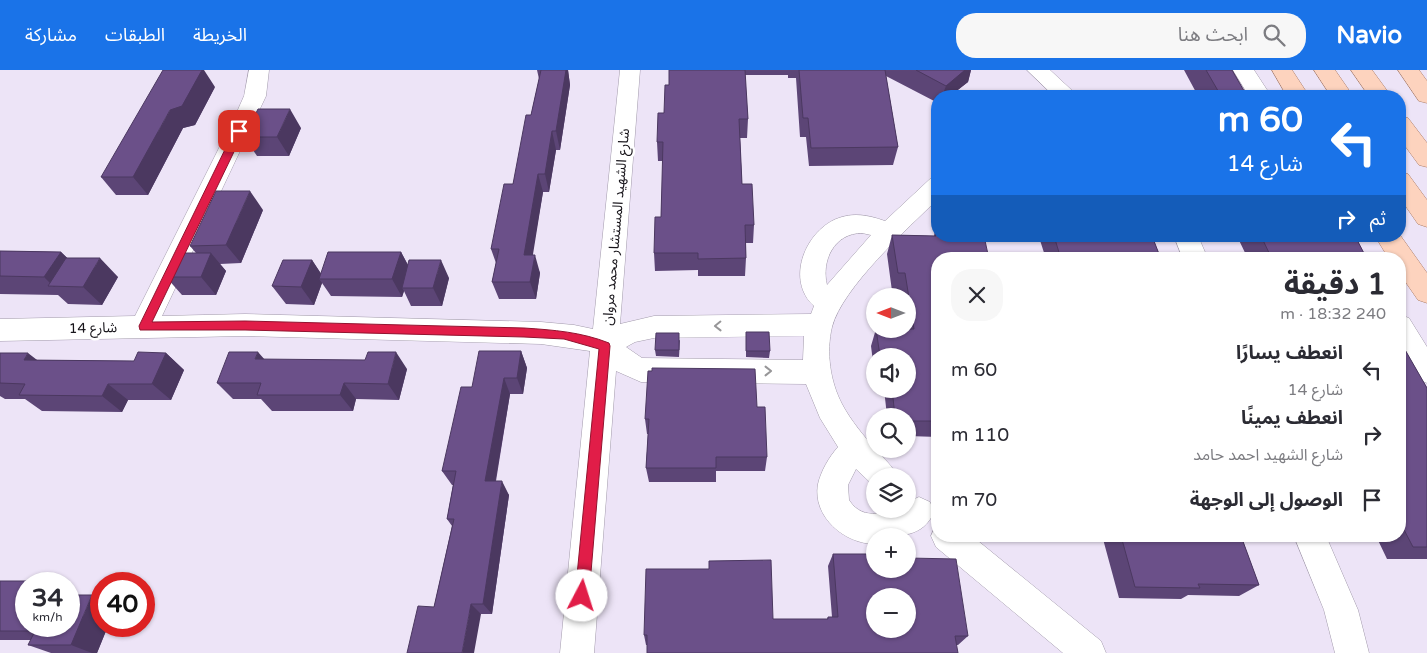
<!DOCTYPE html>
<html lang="ar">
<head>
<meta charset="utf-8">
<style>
	:root { --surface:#fff; --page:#f7f7f7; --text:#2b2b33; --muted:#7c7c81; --accent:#1a73e8 }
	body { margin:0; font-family:"Varela Round","Noto Sans Arabic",sans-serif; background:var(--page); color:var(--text); direction:rtl; height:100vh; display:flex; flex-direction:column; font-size:19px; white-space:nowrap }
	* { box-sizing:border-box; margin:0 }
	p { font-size:16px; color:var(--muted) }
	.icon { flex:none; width:28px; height:28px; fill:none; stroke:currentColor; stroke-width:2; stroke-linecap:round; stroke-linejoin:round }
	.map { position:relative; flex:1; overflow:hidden; direction:ltr }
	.panel { position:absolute; left:931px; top:182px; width:475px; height:290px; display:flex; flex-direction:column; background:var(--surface); border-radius:20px; box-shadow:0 1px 4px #0004; direction:rtl }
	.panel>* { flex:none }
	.top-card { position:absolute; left:931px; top:20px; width:475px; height:152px; border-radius:20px; box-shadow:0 1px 4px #0004; direction:rtl; background:#1a73e8; color:#fff; overflow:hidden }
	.needle { width:32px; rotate:270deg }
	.fabs { position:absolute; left:866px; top:218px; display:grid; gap:10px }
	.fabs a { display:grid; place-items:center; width:50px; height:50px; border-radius:50%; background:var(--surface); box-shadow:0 1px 4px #0004; font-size:25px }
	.speed { position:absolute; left:15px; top:502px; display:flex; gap:10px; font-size:25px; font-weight:700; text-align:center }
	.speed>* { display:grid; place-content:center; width:65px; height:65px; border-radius:50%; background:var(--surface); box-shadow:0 1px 4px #0004; line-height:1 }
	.speed small { font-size:12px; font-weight:400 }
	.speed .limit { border:8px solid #d22; background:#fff; color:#111 }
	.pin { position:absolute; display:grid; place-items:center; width:42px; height:42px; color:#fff; margin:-21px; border-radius:10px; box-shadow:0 2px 8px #0006 }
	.me { position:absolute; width:55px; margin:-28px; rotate:5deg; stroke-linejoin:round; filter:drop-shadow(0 0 4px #0008) }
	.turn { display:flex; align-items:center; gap:18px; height:105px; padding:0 20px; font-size:22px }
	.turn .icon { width:65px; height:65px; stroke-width:2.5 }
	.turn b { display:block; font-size:35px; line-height:42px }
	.then { display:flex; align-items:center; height:48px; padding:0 20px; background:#0003; gap:10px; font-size:19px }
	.round { display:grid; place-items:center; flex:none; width:52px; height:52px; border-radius:20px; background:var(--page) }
	.overview { display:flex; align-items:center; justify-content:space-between; height:85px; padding:0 20px }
	h1 { font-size:30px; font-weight:700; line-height:38px }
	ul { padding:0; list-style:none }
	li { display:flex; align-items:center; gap:15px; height:65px; padding:0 20px }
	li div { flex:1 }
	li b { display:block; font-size:19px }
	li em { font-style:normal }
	header { display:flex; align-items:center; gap:30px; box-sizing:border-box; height:70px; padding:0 25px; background:var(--accent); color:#fff }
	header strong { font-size:24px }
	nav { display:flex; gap:28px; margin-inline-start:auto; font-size:18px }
	.search { width:350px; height:45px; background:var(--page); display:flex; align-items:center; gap:12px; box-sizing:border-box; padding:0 18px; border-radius:20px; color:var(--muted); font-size:19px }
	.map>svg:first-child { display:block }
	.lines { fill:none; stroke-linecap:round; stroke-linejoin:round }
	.minor-casing { stroke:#a29aab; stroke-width:1 }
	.major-casing { stroke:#ac7e69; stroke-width:1 }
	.minor { fill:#fff; fill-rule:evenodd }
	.major { fill:#fdd3be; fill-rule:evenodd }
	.wall { fill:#5c4576 }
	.shaded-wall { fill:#4b3860 }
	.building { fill:#6b5089; stroke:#4b3860; fill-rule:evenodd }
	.oneway { stroke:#979698 }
	.route { fill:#e11d48; stroke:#92132f }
	.labels { text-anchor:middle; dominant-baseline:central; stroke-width:5; stroke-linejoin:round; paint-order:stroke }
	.street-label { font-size:14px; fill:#18151b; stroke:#fff }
</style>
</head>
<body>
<header>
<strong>Navio</strong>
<div class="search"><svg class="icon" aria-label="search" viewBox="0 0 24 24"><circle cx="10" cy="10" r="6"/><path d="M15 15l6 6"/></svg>ابحث هنا</div>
<nav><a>الخريطة</a><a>الطبقات</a><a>مشاركة</a></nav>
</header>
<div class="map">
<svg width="1427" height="583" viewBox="0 0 1427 583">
	<rect width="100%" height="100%" fill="#ede4f7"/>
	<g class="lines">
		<g class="minor-casing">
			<path id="minor" d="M249,0h20l-3,26 -104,220 83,-2 296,8 33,3 19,4 27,-259h20l-20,254 34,-8 157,-2 3,-8c-28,-25 -10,-73 22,-87 17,-7 32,-4 49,2l45,-42 8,-2v22c-30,29 -96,89 -106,128 -6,25 -2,54 10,77 9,17 22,32 34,46 8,9 16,15 21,26h-22v11l-19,-18 -8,16 1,15c16,24 37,9 59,9v-7l11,-5 11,5 4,10c-11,26 -35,24 -59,24v8c-30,0 -63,-27 -57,-60 3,-13 11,-27 20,-37l-18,-29 -14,-34 -165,-2 -25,-11 -22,282h-34l30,-302 -49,-7 -296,-8 -245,5v-22l135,-3 101,-202 8,-18zM862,163l9,2 -44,50c-6,-24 7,-52 35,-52zM804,266l-1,24 -161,-2 -16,-11 9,-5 19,-4z
				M1027,0h23l28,26h-24z
				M1233,0h21l17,26h-22z
				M1174,166h24l10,23h-25z
				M1400,245l9,3 18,29v36l-10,-4 -17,-29z
				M936,455h2v11h34l129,105 5,12h-43l-127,-106 -5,-11z
				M1294,466h32l32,74 11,43h-34l-11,-43z"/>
		</g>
		<g class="major-casing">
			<path id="major" d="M1272,0h20l17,26h-22z
				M1314,0h21l18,26h-22z
				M1351,0h21l19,26h-22z
				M1398,0h21l8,11v22l-8,-2z
				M1400,46l8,2 19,25v24l-8,-2 -19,-26z
				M1400,102l8,2 19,26v27l-9,-3 -18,-26z
				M1400,165l27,38v30l-9,-3 -18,-26v-15h-11l-14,-23z"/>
		</g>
		<use href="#minor" class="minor"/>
		<use href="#major" class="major"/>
	</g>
	<path class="wall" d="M537,0h31l2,15 -10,65h-4l-7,42h-6l-11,63 8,18 -4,26h-37l-7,-17 4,-19 -5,-14 22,-65 18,-69 8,-36z
		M669,0h302l-3,12 -18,14h-12v7l-52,-27 12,71 -5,18 -84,1 -3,-29h-6l-4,-59h-8v-3h-43l3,44 -1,19h-7l2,46 12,41 -1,18h-7v15l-1,18h-47v-6l-43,1 -1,-18 7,-36 2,-56h-5l-1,-19 7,-29 5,-28z
		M1184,0h48l15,26h-49z
		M215,17l-20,38 -12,3 -35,67h-32l-15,-18z
		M301,58l-12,28h-32l-13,-19z
		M263,140l-22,53 -21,1 6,7 -10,24h-34l-16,-18 30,-24 -6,-7z
		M935,160h3v207l-30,-1v-20h-21l-3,-27h-8h32v-33h-33v22l-4,-32 5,-17h32v-33h-8l-1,-5h-7l-5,-37 5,-19 42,1z
		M997,166h155l9,23h-115l-7,-22z
		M1237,166h118l12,23h-119z
		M0,181l61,1 6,6 51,19 -16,28 -34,-1 -10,-9 -58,-1z
		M401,182l7,13 41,13 -7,28h-31l-7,-15 -2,6 -71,-1 -9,-13 -8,22 -28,-1 -14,-18 40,-26 9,14z
		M746,262l24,19 -1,7 -23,-1z
		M1400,263l4,8 -3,2 26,45v171h-40l-11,-23h24z
		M680,270l-1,17 -23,-1 -1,-6z
		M521,281l6,17 -4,26h-13l-14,87 13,14 -17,119h-11l-47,-7 18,-81 -5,-7 6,-34h-1l-10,-14 30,-84z
		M0,283l37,7 97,1 32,-8 18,17 -13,30h-43l-6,12 -80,-1 -17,-12h-20l-5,-3z
		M264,290l143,9 -8,31 -43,-1 -3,12h-81l-11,-12h-28l-16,-16z
		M757,337l10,50 -2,14h-49v11h-67l-3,-14 2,-34h-1l-2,-15z
		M1094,466h147l18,49 -20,11 -51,-1 -7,4 -62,-1 -16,-59h-8z
		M833,484l135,82 -10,9h-312l-2,-10 129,-16h54l1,-2h4l-4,-51z
		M0,511h44l6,3h-24l75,42h7l-11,27h-46l-23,-8 3,-5h-31z"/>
	<path class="shaded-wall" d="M202,0h2l11,17 -20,38 -12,3 -35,67 -15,-18 37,-67z
		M564,0h4l2,15 -10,65 -4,-19z
		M963,0h8l-3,12 -18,14h-8l4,-10z
		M290,39l11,19 -12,28 -12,-19z
		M552,61l4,19 -7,42 -4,-18z
		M538,104l5,18 -13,81 -6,-18z
		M250,121l13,19 -22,53 -15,-18z
		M61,182l19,18 -26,17 -10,-10z
		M401,182l10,19 -9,17 2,3 -2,6 -10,-18z
		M211,183l15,18 -10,24 -15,-18z
		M535,185l5,18 -4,26 -6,-17z
		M100,188l18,19 -16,28 -19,-18z
		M312,190l12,18 -5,1 3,4 -8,22 -13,-18z
		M441,190l8,18 -7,28 -9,-18z
		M521,281l6,17 -4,26 -6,-16z
		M258,282l15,17 -18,-10z
		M396,282l11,17 -8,31 -11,-16z
		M28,283l22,17 -26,-10z
		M166,283l18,17 -13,30 -19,-16z
		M504,308l6,16 -17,101 -8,-14z
		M344,313l12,16 -3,12 -13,-16z
		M108,314l20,16 -6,12 -20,-16z
		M502,411l7,14 -17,119 -9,-10z
		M92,525l9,4v27h7l-11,27h-5l-21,-8z
		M471,534l10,10 -7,39h-12z"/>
	<path class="building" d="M163,0h39l-20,36 -12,4 -37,67h-32z
		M541,0h25l-10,61h-4l-7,43h-7l-14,81h11l-5,27h-38l7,-33h-8l13,-65h9l13,-69h5z
		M669,0h76l3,49h-9l3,65h10l2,41h-9l1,33 -48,1v-6h-44l1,-36h6l2,-75h-6l1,-29h6l1,-28h4z
		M799,0h86l13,77 -87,1 -3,-30h-5z
		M916,0h49l-19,16z
		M1206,0h26l15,26h-26z
		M258,39h32l-13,28h-33z
		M216,121h34l-24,54 -36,1z
		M935,160h3v6h46l5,23h-51v162h-30v-5h-13l-3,-27h16v-33h-28l-4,-27h38l-9,-56h-7l-6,-38 44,1z
		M1054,166h98l9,23h-100z
		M1261,166h94l12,23h-95z
		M0,181l61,1 -17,25 -44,-1z
		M328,182h73l-9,27h-73z
		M177,183h34l-10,24h-35z
		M66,188h34l-17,29 -35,-1z
		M283,190h29l-11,27 -29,-1z
		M409,190h32l-8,28h-31z
		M746,262h23l1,19h-24z
		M656,263h23v17h-24z
		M1400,263l4,8 -4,-1z
		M1400,271l27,47v159h-14l-13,-25z
		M479,281h42l-4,27h-13l-19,103h17l-19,123h-12l-9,49h-55l11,-47 16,1 20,-88h-7l9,-48h-14l19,-84h11z
		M138,282l28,1 -14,31h-44l-6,12 -83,-1 6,-11 -25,-1v-30h28l-4,7 110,1z
		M229,282h29l-3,7 110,1 3,-8h28l-8,32 -44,-1 -4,12h-83l4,-12h-44z
		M652,298l103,1 2,38h8l2,50h-51v11h-70l3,-49h-4l3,-48h4z
		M1121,466h120l18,49 -61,-1 2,4 -65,-1z
		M833,484h42v15h33v-11l48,1 12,77h-13l3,17h-311v-18h-3l2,-66h63v-8l62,-1 2,59h55v-2h10zM875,526h33v33h-33z
		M0,511h44l-1,3h-17v42h43v-31h23l-21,50h-43l7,-14h-35z"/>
	<defs><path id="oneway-chevron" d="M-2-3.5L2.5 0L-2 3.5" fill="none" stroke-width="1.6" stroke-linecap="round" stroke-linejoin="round" transform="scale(1.25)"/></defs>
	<g class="oneway">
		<use href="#oneway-chevron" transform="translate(718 256) rotate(179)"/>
		<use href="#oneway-chevron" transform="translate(768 301)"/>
	</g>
	<path class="route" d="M239,58l5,3 -92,191 93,-1 279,7c30,2 57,4 85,15l1,3 -21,250 -2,4 -5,2 -5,-2 -2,-4 24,-247 -35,-10 -40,-2 -279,-7h-105l-1,-4 95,-195z"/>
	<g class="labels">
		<g class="street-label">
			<text transform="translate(616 157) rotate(-85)">شارع الشهيد المستشار محمد مروان</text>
			<text transform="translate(93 258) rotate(-1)">شارع 14</text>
		</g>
	</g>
</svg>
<div class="fabs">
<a><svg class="needle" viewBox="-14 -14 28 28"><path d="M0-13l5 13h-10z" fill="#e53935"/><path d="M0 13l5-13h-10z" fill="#7c7c81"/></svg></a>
<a><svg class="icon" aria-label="sound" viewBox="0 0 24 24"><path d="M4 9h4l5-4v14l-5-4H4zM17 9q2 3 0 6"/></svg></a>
<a><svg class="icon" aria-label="search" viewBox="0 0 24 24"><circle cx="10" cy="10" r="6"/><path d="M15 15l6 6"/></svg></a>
<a><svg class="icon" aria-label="layers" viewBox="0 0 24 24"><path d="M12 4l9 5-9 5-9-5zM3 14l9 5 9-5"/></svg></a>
<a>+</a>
<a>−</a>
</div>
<div class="speed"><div>34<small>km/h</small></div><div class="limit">40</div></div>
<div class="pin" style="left:239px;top:61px;background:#d93025"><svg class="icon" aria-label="arrive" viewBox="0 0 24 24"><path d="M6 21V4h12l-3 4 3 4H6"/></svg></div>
<svg class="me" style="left:582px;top:526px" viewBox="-20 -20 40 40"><circle r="19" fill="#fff"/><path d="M0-13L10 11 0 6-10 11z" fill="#e11d48"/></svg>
<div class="top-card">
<div class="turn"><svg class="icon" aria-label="left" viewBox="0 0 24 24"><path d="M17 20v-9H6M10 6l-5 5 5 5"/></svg><div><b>60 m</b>شارع 14</div></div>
<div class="then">ثم<svg class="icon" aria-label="right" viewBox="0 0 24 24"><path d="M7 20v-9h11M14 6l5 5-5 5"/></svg></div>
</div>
<section class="panel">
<div class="overview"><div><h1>1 دقيقة</h1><p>240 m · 18:32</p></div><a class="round"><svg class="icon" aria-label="close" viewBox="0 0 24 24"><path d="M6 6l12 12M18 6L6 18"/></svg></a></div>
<ul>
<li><svg class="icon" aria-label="left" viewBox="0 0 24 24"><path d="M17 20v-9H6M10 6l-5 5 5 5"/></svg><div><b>انعطف يسارًا</b><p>شارع 14</p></div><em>60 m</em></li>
<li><svg class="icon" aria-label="right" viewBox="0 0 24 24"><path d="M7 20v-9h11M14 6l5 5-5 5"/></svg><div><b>انعطف يمينًا</b><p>شارع الشهيد احمد حامد</p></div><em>110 m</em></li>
<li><svg class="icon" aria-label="arrive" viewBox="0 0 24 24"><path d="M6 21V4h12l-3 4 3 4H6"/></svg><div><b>الوصول إلى الوجهة</b></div><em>70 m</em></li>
</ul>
</section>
</div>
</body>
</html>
